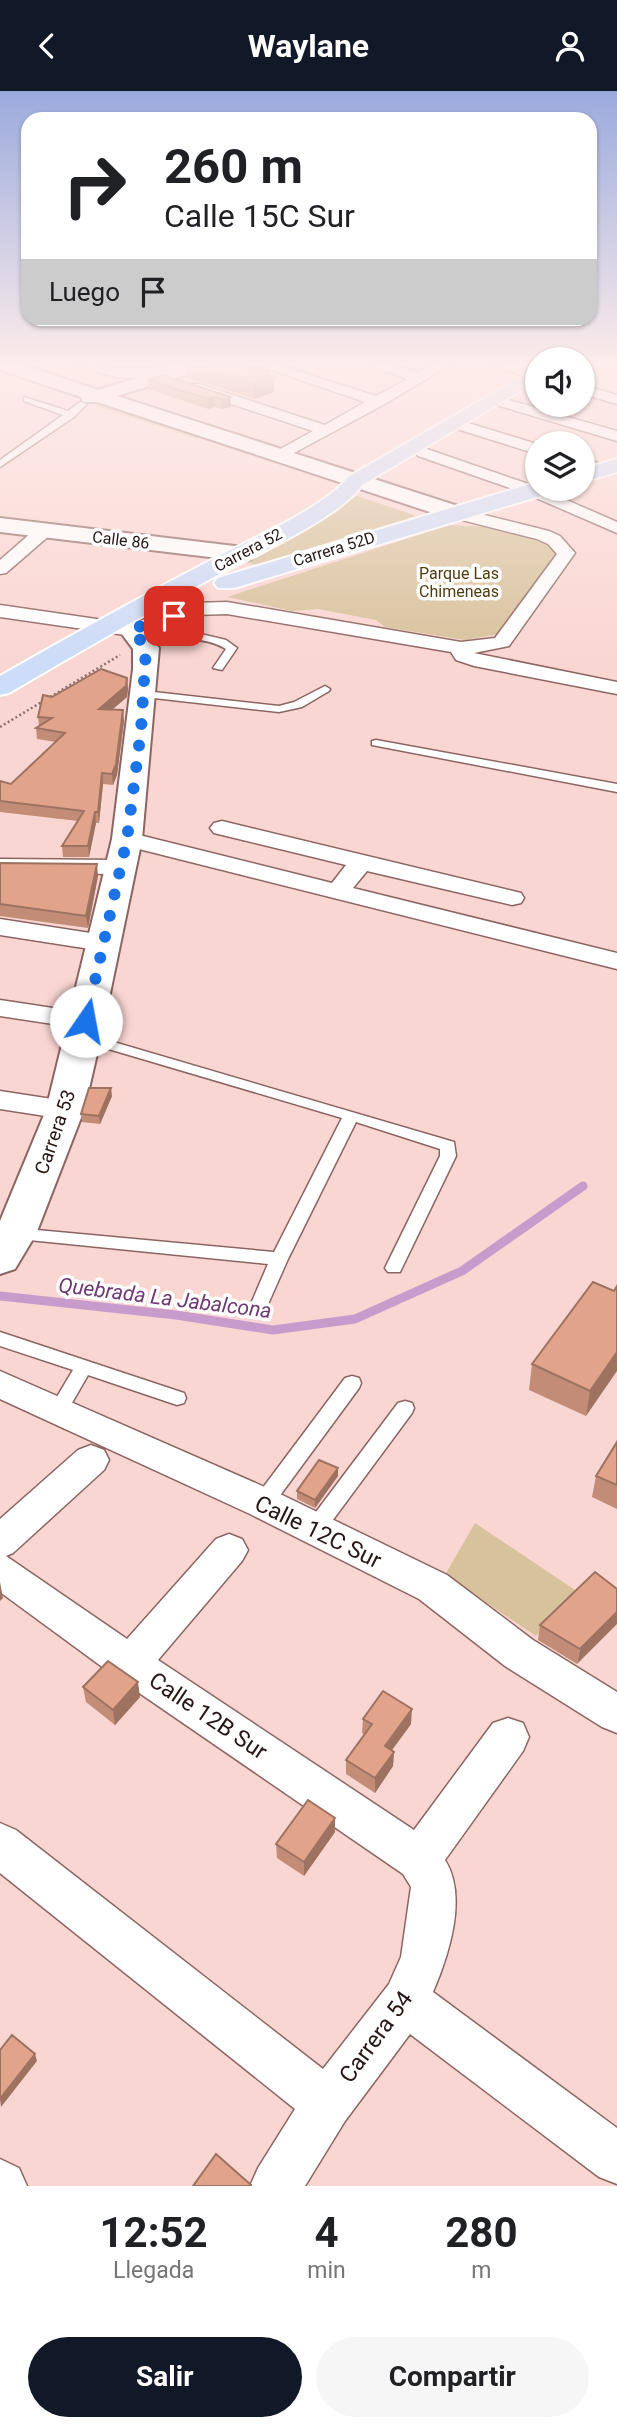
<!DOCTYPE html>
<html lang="es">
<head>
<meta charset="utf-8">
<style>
	:root { --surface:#fff; --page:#f6f6f6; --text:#202124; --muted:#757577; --accent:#111827 }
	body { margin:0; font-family:Roboto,sans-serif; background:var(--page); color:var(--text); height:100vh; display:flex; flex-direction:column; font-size:26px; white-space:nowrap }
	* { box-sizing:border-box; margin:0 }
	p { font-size:23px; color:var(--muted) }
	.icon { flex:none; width:38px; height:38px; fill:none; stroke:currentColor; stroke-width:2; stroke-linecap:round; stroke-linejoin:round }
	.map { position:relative; height:2095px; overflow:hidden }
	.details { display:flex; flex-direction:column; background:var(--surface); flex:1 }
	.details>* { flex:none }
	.top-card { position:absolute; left:21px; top:21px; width:576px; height:214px; border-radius:21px; box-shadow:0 2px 5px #0004; background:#fff; color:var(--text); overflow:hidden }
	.buttons { position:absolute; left:525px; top:256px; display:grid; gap:14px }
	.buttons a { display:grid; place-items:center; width:70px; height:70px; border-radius:50%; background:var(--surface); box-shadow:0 2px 5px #0004; font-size:35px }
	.pin { position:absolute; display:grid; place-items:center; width:60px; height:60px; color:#fff; margin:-30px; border-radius:14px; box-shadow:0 4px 10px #0006 }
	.me { position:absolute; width:77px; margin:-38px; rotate:12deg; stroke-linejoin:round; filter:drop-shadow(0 0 5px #0008) }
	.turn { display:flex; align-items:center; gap:24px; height:147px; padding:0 28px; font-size:32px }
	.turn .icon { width:91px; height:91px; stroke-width:2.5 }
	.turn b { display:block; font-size:49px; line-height:60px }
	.then { display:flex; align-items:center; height:66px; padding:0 28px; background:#0003; gap:14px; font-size:26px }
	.eta { display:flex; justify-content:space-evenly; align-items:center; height:119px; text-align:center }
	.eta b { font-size:42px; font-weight:700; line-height:49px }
	.cta { display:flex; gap:14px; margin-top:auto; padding:14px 28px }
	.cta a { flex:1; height:80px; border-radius:42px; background:var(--accent); color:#fff; font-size:28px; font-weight:700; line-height:80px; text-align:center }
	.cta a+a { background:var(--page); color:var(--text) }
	header { display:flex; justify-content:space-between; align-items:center; height:91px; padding:0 28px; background:var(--accent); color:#fff; font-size:32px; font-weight:700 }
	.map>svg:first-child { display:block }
	.built { fill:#ffc9c5 }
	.green { fill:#d7c29b }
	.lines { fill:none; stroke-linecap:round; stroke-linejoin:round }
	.stream { stroke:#c79ccc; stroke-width:9 }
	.lane-casing { stroke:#8c6562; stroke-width:3 }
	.street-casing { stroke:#8c6562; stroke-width:3 }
	.secondary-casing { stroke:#8c6562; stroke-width:4 }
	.primary-casing { stroke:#fff; stroke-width:4 }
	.path { stroke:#8c7270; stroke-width:2.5; stroke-dasharray:2 2.5; stroke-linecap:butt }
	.lane { fill:#fff; fill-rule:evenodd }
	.street { fill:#fff; fill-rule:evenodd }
	.secondary { fill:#fff; fill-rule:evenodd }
	.primary { fill:#cddcf8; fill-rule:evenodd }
	.wall { fill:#c28c77 }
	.shaded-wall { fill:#9e7261 }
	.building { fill:#e1a38a; stroke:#9e7261; stroke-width:2 }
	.route { stroke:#1a73e8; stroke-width:12; stroke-dasharray:0 21.6 }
	.labels { text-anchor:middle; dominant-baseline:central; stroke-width:7; stroke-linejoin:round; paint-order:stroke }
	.far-street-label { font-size:16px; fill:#261615; stroke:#fff }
	.far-park-label { font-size:16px; fill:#503b0d; stroke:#fff }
	.street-label { font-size:19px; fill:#261615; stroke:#fff }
	.water-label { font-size:21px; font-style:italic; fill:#6d3874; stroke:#fff }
	.near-street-label { font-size:23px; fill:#261615; stroke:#fff }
</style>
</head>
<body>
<header><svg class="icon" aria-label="back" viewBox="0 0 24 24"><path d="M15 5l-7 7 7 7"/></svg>Waylane<svg class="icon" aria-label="person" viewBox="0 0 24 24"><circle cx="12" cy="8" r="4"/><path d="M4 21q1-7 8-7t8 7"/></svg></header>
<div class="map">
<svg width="617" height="2095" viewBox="0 0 617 2095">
	<rect width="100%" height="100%" fill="#fad6d3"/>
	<path class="built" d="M23,274h166l-90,26z"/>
	<path class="green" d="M96,309l110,36 -9,3 -101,-33z
		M357,405l60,20 -155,50 -18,-4z
		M449,434l64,3 33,10 12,16 -54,79 -39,7 -80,-13 -9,-7 -58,-11 -26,2 -65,-14z
		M475,1432l103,69 -42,44 -91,-61z"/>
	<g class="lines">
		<path class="stream" d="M0,1205l176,19 97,15 82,-11 107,-48 121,-85"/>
		<g class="lane-casing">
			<path id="lane" d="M79,274h20l1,1 -4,2z
				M24,306l44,14 12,-9 7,2 -13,13 -74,50v-7l63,-45 -39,-14z
				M201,543l25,6 11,8 -15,22 -9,-2 13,-19c-25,-15 -56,-9 -83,-5l-5,-3 27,-6z
				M325,595l5,3 -1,2 -27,16 -23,5 -134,-15 -5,-3 5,-3 134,15 15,-4z
				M376,649l241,44v8l-245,-47v-4z
				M83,942l371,109 2,14 -56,116h-12l-3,-4 55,-112v-7l-84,-27 -68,137 -23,52h-12l-3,-5 18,-42 -259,-26 -2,-4 2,-4 6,-2 259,24 68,-134 -264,-78 -2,-3z
				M0,1241l184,61 2,5 -2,5 -7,2 -89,-30 -23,40 -7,2 -7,-2 -2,-5 24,-40 -73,-24z
				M352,1285l7,2 2,5 -2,5 -89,121 -7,2 -7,-2 -3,-6 3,-6 89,-119z
				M405,1310l7,2 2,5 -2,5 -91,123 -7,2 -7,-2 -3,-6 3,-6 91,-121z"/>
		</g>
		<g class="street-casing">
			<path id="street" d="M87,274l45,4 44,-4c-22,17 -67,17 -89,0z
				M257,274h22l97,31 31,-17 -38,-14h23l26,8 14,-8h18l-67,40 -104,56 -8,-5 2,-3 40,-22 -124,-41 -2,-3 2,-3h10l126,41 40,-23z
				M494,274h23l20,7v6h-9z
				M583,294l34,10v9l-34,-10z
				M505,308l112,32v10l-117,-35 -2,-3 2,-3z
				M465,331l72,22v10l-77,-24 -3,-3z
				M424,357l113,39 80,35v11l-90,-39 -109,-38 -2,-3 2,-3z
				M583,367l26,9 2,3 -8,5 -20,-7z
				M456,417l93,23 11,5 15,17 -66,93 -35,7 143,29v12l-143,-28 -18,-6 -5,-8 -224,-38 -33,1 -62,21 -132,-19v-12l131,19 61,-21 35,-1 234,40 34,-4 62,-84 -9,-10 -11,-5 -87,-22 -2,-4 2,-4z
				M45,434l9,5 -3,4 -45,39 -6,1v-14l39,-34z
				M222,730l299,72 3,5 -3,5 -9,2 -145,-34 -14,17 264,65v16l-498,-125 -4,-5 4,-5 8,-2 205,51 14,-18 -132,-32 -4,-5 4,-5z
				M0,768l120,1 9,2 3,5 -3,5 -9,2 -120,-1z
				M0,828l103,16 9,3 4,5 -4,5 -9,3 -103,-16z
				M0,909l86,13 10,2 4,6 -4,6 -10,2 -86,-13z
				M0,1000l65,10 10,2 5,7 -5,7 -10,2 -65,-10z
				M0,1280l276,121 171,83 86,65 84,52v41l-15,-6 -97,-61 -86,-67 -169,-85 -250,-115z
				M91,1354l13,5 5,10 -5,10 -91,83 -7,3 121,83 89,-100 13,-5 13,5 6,11 -6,11 -84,99 256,170 79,-107 15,-5 15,5 6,14 -6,14 -78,109c23,36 4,95 -12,132l184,136v56l-18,-7 -189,-143 -65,87 -40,65h-55l8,-18 37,-59 -295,-236v-50l16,7 307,239 66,-85 12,-27 10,-70 -8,-13 -287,-197 -116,-85v-73l78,-69z
				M0,2068l19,9 8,18h-27z"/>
		</g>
		<g class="secondary-casing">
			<path id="secondary" d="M0,274h23l75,25 80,-25h30l-3,4 -88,27 347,112 3,5 -3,5h-16l-351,-116h-14l-2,-5 -81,-27z
				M0,427l243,29 8,2 4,5 -4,5 -8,2 -243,-29z
				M132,531l9,3 18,23 -17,191 -41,198 -17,73 -48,124 -21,35 -15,5v-53l46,-111 66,-271 21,-170v-20l-14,-19 4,-5z"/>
		</g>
		<g class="primary-casing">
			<path id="primary" d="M537,277v13l-175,104c-20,31 -112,73 -148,92 -69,37 -137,76 -205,116l-9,2v-19c70,-40 140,-79 211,-116 36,-19 114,-52 137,-83z
				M617,368v13l-34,10v-13z
				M534,392h3v5h15l-2,5 -316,95h-16l-4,-5 4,-5z"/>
		</g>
		<path class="path" d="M0,636l120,-72"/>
		<use href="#lane" class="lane"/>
		<use href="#street" class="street"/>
		<use href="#secondary" class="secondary"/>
		<use href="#primary" class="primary"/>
	</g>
	<path class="wall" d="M186,274h82l1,10 5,2v15l-20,7 -68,-22z
		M148,289l83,17v10l-9,2 -8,-2 -6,2 -60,-20z
		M127,587l1,11 -1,8 -15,13 12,11 -7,54 -4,10 -10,-1 -4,39h-3l-7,34h-26l-1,-11 16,-25 -78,-9v-31l11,3 45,-42 -19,-3 -1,-11 3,-2 -1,-9 14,-20z
		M0,772l98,13 -10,52 -88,-12v1z
		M112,1005l-12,28 -18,-2 -1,-8z
		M614,1200l-28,125 -57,-26 3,-26z
		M617,1351v67l-25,-12 4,-21z
		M338,1377v8l-23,32 -18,-9v-8z
		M595,1481l-18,92 -39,-24 2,-15z
		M83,1596l57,10 -25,28 -29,-23z
		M363,1628l48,5 -19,26 2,2 -1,14 -18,27 -29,-19v-14l18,-26 -2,-1z
		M335,1741l-31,44 -27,-18 -1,-14z"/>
	<path class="shaded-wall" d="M257,274h11l1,12 -23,-8z
		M274,286v15l-20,7 -1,-15z
		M214,306v10l-6,2v-10z
		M231,306v10l-9,2v-9z
		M127,587l1,11 -1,8 -27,23 -1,-11z
		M123,619l1,11 -7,54 -4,10 -1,-11z
		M102,682l1,11 -4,39 -1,-11z
		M95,721l1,11 -7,34 -1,-11z
		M97,773l1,12 -10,52 -2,-12z
		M111,997l1,8 -12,28 -1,-8z
		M617,1261v19l-31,45 4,-25z
		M338,1377v8l-23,32v-8z
		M0,1491l3,16 -3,3z
		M617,1521v12l-40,40 3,-15z
		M138,1591l2,15 -25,28 -2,-15z
		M412,1618l-1,15 -27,37 1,-15z
		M394,1661l-1,14 -18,27v-15z
		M335,1727v14l-31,44v-14z
		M35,1963l2,7 -36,46 -1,-8z"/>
	<path class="building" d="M195,274h62l-11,4 28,8 -21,7z
		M163,284l68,22 -9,3 -8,-3 -6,2 -60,-19z
		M101,578l26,9 -1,8 -27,23 24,1 -7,54 -4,10 -10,-1 -4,39h-3l-7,34h-26l22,-35 -84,-10v-20l11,3 54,-51 -29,-5 16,-10 -14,-1 5,-22 9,2z
		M0,772l97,1 -11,52 -86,-12z
		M89,997h22l-12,28 -18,-2z
		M593,1191l21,9 3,-5v66l-27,39 -58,-27z
		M617,1351v43l-21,-9z
		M319,1369l19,8 -23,32 -18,-9z
		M595,1481l22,17v23l-37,37 -40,-24z
		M108,1570l30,21 -25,28 -30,-23z
		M383,1600l29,18 -27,37 9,6 -19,26 -29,-18 26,-36 -9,-5z
		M308,1709l27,18 -31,44 -28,-18z
		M12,1944l23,19 -35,45v-49z
		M216,2063l35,31v1h-58z"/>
	<linearGradient id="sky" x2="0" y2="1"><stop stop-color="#9baadd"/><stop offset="0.48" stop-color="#fdedeb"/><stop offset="1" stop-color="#fdedeb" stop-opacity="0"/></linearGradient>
	<rect width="617" height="568" fill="url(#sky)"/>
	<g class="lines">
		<path class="route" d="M86,930l41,-182 14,-109 5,-82 -14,-19 42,-13"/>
	</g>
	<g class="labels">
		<g class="far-street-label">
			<text transform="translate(121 449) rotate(7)">Calle 86</text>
			<text transform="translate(334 458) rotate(-17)">Carrera 52D</text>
			<text transform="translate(248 459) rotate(-28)">Carrera 52</text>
		</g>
		<g class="far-park-label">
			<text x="459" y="482">Parque Las<tspan x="459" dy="18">Chimeneas</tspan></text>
		</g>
		<g class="street-label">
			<text transform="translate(55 1041) rotate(-71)">Carrera 53</text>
		</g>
		<g class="water-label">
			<text transform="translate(165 1207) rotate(7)">Quebrada La Jabalcona</text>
		</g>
		<g class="near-street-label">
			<text transform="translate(318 1441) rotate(26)">Calle 12C Sur</text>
			<text transform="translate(208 1625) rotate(34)">Calle 12B Sur</text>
			<text transform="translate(376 1946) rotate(-54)">Carrera 54</text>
		</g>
	</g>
</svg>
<div class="buttons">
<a><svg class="icon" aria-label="sound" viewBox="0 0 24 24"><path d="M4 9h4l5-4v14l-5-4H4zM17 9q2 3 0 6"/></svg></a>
<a><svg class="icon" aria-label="layers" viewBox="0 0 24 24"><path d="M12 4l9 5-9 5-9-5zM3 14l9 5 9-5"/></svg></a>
</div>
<div class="pin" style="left:174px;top:525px;background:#d93025"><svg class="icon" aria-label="arrive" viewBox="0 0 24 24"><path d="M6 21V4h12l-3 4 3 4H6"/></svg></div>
<svg class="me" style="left:86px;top:930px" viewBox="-20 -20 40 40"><circle r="19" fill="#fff"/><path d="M0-13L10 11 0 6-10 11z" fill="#1a73e8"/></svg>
<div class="top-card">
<div class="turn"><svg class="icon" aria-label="right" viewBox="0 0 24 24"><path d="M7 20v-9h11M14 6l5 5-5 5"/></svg><div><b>260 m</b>Calle 15C Sur</div></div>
<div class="then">Luego<svg class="icon" aria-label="arrive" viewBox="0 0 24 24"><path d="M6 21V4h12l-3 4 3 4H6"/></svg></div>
</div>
</div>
<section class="details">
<div class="eta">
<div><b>12:52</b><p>Llegada</p></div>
<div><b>4</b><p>min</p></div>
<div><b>280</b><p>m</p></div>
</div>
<div class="cta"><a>Salir</a><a>Compartir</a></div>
</section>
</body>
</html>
